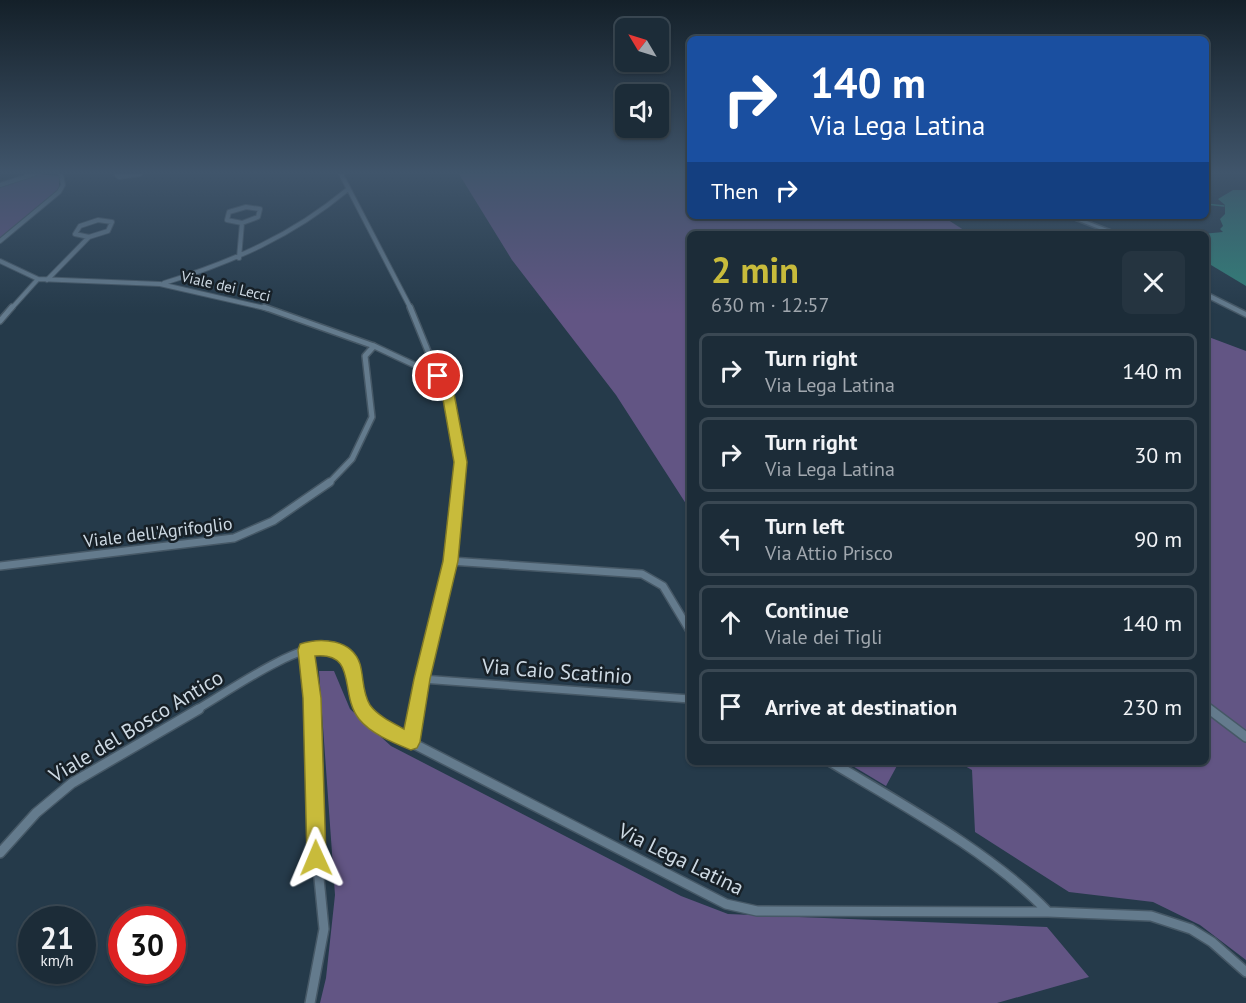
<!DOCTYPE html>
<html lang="en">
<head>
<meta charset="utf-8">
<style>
	:root { --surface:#1c2c38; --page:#253440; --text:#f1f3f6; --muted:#a0a7ae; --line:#3a4853; --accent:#c8bb3b }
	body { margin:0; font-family:"PT Sans",sans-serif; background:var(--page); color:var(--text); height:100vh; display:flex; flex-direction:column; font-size:22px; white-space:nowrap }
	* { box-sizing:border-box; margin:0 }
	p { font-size:20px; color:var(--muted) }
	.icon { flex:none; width:33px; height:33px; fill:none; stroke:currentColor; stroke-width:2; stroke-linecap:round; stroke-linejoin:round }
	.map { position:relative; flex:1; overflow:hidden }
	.side { position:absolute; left:687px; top:231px; width:522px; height:534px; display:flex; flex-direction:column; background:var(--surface); border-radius:9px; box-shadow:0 2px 4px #0004,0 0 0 2px var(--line) }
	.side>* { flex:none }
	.top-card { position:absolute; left:687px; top:36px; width:522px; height:183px; border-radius:9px; box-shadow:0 2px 4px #0004,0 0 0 2px var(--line); background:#1a4fa0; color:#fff; overflow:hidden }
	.needle { width:39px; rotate:308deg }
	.buttons { position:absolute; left:615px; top:18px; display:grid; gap:12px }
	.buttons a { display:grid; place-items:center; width:54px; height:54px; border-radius:9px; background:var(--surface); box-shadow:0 2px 4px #0004,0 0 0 2px var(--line); font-size:30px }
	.speed { position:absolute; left:18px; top:906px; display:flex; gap:12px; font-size:30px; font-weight:700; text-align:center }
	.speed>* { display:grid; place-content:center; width:78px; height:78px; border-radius:50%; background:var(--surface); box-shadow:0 2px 4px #0004,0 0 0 2px var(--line); line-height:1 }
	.speed small { font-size:15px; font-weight:400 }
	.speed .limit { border:9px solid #d22; background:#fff; color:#111 }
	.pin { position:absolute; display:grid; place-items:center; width:51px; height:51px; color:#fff; margin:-26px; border:3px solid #fff; border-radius:50%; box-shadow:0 2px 6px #0007 }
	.me { position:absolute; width:66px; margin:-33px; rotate:359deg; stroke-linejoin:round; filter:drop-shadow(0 0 4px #0008) }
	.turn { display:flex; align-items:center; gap:21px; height:126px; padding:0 24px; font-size:27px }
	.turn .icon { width:78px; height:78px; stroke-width:2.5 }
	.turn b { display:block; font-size:42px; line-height:51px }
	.then { display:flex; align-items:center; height:57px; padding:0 24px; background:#0003; gap:12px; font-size:22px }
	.round { display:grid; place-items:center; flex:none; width:63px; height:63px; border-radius:9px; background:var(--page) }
	.summary { display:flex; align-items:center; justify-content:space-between; height:102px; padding:0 24px }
	h1 { font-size:36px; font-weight:600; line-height:45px; color:var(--accent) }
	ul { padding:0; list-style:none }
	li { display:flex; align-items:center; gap:18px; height:75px; margin:0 12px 9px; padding:0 12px; border:3px solid var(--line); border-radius:9px }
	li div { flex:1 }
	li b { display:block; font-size:22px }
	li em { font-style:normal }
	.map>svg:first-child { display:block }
	.green { fill:#625584 }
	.water { fill:#31827a }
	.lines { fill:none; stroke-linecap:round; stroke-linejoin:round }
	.stream { stroke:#31827a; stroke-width:1.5 }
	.street-far3-casing { stroke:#465866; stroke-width:6 }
	.street-far2-casing { stroke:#465866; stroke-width:8 }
	.street-far1-casing { stroke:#465866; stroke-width:10 }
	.street-casing { stroke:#465866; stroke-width:12 }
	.secondary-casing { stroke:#465866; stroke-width:3 }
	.street-far3 { stroke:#647b8d; stroke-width:4 }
	.street-far2 { stroke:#647b8d; stroke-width:5 }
	.street-far1 { stroke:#647b8d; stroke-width:7 }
	.street { stroke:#647b8d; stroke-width:9 }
	.secondary { fill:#647b8d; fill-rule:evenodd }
	.route { fill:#c8bb3b; stroke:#827a26; stroke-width:1.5 }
	.labels { text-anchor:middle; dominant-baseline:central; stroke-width:5; stroke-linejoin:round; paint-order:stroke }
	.far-street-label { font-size:15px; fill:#cdd9e3; stroke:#172027 }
	.street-label { font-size:18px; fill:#cdd9e3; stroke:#172027 }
	.near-street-label { font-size:21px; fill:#cdd9e3; stroke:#172027 }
</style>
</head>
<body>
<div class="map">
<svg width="1246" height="1003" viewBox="0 0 1246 1003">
	<rect width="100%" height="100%" fill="#253a4a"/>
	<path class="green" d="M38,174l21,2v13l-59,49v-51z
		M459,174h231v42h252l28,18h-280v276l-74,-115 -104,-135z
		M1206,336l40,15v609l-46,-35 -47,-23 -84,-10 -94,-60 -3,-62 -14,-8h248z
		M319,671h15l16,38 41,37 290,150 47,18 319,13 42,50 -92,26h-677l6,-25 9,-83z
		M846,762h53l-13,24z"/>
	<path class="water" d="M1233,190h13v96l-40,-24v-28h-4l21,-2 -3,-3 3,-3 -3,-7 5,-5v-9l-7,-6z"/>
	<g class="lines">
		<path class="stream" d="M1206,204l18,2"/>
		<g class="street-far3-casing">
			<path id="street-far3" d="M116,174l3,3 21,-3
				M341,174l70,135
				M0,185l34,-11
				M246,207l14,2 -2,8 -16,6 -15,-3 2,-8z
				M98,220l14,2 -4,9 -19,6 -14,-3 5,-8z
				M0,241l59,-49 4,-7 -2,-11
				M239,258l3,-35
				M0,261l38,18 122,5 109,25
				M47,280l42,-43
				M164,283c68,-21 128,-47 183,-93
				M11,309l27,-30"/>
		</g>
		<g class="street-far2-casing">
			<path id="street-far2" d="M264,307l110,39 64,30
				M410,307l28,69 9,12 13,74 -2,22
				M0,321l12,-14
				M328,484l24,-25 20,-42 -7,-61 9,-10"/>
		</g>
		<g class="street-far1-casing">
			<path id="street-far1" d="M450,561l192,13 21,12 27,45
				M0,566l234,-28 39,-17 57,-39
				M306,650l6,60
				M422,679l268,20
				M1206,706l5,4
				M196,710c30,-17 99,-66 131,-63 7,1 15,7 21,11l11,45 5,7
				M417,710l33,-149 8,-79"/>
		</g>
		<g class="street-casing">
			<path id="street" d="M363,709l20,19 343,176 31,7 291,1 103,4 40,13 21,13 34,30
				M1209,709l37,28
				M411,742l6,-33
				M831,762c70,42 161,91 217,150
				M0,853l36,-40 36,-30 127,-74
				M310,1003l14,-74 -7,-71 -5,-149"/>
		</g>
		<g class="secondary-casing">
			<path id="secondary" d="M1066,216h8l46,18h-8z
				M1206,292l40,20v5l-40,-20z"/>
		</g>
		<use href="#street-far3" class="street-far3"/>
		<use href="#street-far2" class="street-far2"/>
		<use href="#street-far1" class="street-far1"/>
		<use href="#street" class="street"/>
		<use href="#secondary" class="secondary"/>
	</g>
	<linearGradient id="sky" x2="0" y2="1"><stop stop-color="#142029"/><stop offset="0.55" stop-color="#40556b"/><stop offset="1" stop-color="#40556b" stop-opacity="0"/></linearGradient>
	<rect width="1246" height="314" fill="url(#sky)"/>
	<path class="route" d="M438,373l4,1 11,14 14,74 -9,99 -28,118 -10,63 -3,6 -6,2c-17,-7 -40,-16 -52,-31 -20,-25 -1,-67 -44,-63l6,42 5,160 -2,7 -8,3 -7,-3 -2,-7 -4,-160 -5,-48 2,-6c21,-7 52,-5 60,20 4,14 2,28 10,41 8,11 23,18 34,24l10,-50 29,-118 11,-99 -13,-74 -8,-12z"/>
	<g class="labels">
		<g class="far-street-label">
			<text transform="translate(226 286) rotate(13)">Viale dei Lecci</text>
		</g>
		<g class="street-label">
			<text transform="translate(158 532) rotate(-7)">Viale dell'Agrifoglio</text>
		</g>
		<g class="near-street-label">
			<text transform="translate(557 671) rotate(4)">Via Caio Scatinio</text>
			<text transform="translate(136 726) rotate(-31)">Viale del Bosco Antico</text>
			<text transform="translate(681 859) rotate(26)">Via Lega Latina</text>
		</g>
	</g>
</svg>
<div class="buttons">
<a><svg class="needle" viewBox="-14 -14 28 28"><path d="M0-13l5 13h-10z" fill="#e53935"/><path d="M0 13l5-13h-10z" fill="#a0a7ae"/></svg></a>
<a><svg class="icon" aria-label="sound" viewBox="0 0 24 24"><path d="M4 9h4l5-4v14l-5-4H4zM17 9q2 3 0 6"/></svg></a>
</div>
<div class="speed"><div>21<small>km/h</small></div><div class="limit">30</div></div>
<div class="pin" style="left:438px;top:376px;background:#d93025"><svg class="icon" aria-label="arrive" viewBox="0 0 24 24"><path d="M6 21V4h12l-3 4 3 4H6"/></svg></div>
<svg class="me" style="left:316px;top:858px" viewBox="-20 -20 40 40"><path d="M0-17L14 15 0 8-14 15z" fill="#c8bb3b" stroke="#fff" stroke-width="4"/></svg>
<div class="top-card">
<div class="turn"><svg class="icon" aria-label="right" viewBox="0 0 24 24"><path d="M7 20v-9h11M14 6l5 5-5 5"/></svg><div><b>140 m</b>Via Lega Latina</div></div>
<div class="then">Then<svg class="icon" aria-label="right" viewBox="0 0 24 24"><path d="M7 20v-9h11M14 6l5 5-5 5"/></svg></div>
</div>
<section class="side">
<div class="summary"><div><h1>2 min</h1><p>630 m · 12:57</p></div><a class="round"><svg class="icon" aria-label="close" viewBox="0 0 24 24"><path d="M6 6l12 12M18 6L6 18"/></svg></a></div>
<ul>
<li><svg class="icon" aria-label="right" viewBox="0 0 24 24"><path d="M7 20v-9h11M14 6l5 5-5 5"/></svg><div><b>Turn right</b><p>Via Lega Latina</p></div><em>140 m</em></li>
<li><svg class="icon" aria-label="right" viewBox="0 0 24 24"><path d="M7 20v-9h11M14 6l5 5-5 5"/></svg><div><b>Turn right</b><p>Via Lega Latina</p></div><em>30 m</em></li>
<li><svg class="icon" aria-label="left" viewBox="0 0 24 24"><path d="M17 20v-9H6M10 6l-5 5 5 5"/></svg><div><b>Turn left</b><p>Via Attio Prisco</p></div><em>90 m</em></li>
<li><svg class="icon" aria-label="ahead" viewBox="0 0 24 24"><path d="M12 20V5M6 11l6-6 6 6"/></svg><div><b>Continue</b><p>Viale dei Tigli</p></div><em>140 m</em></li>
<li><svg class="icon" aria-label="arrive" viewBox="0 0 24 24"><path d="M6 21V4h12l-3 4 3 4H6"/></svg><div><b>Arrive at destination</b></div><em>230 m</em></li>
</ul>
</section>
</div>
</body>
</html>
